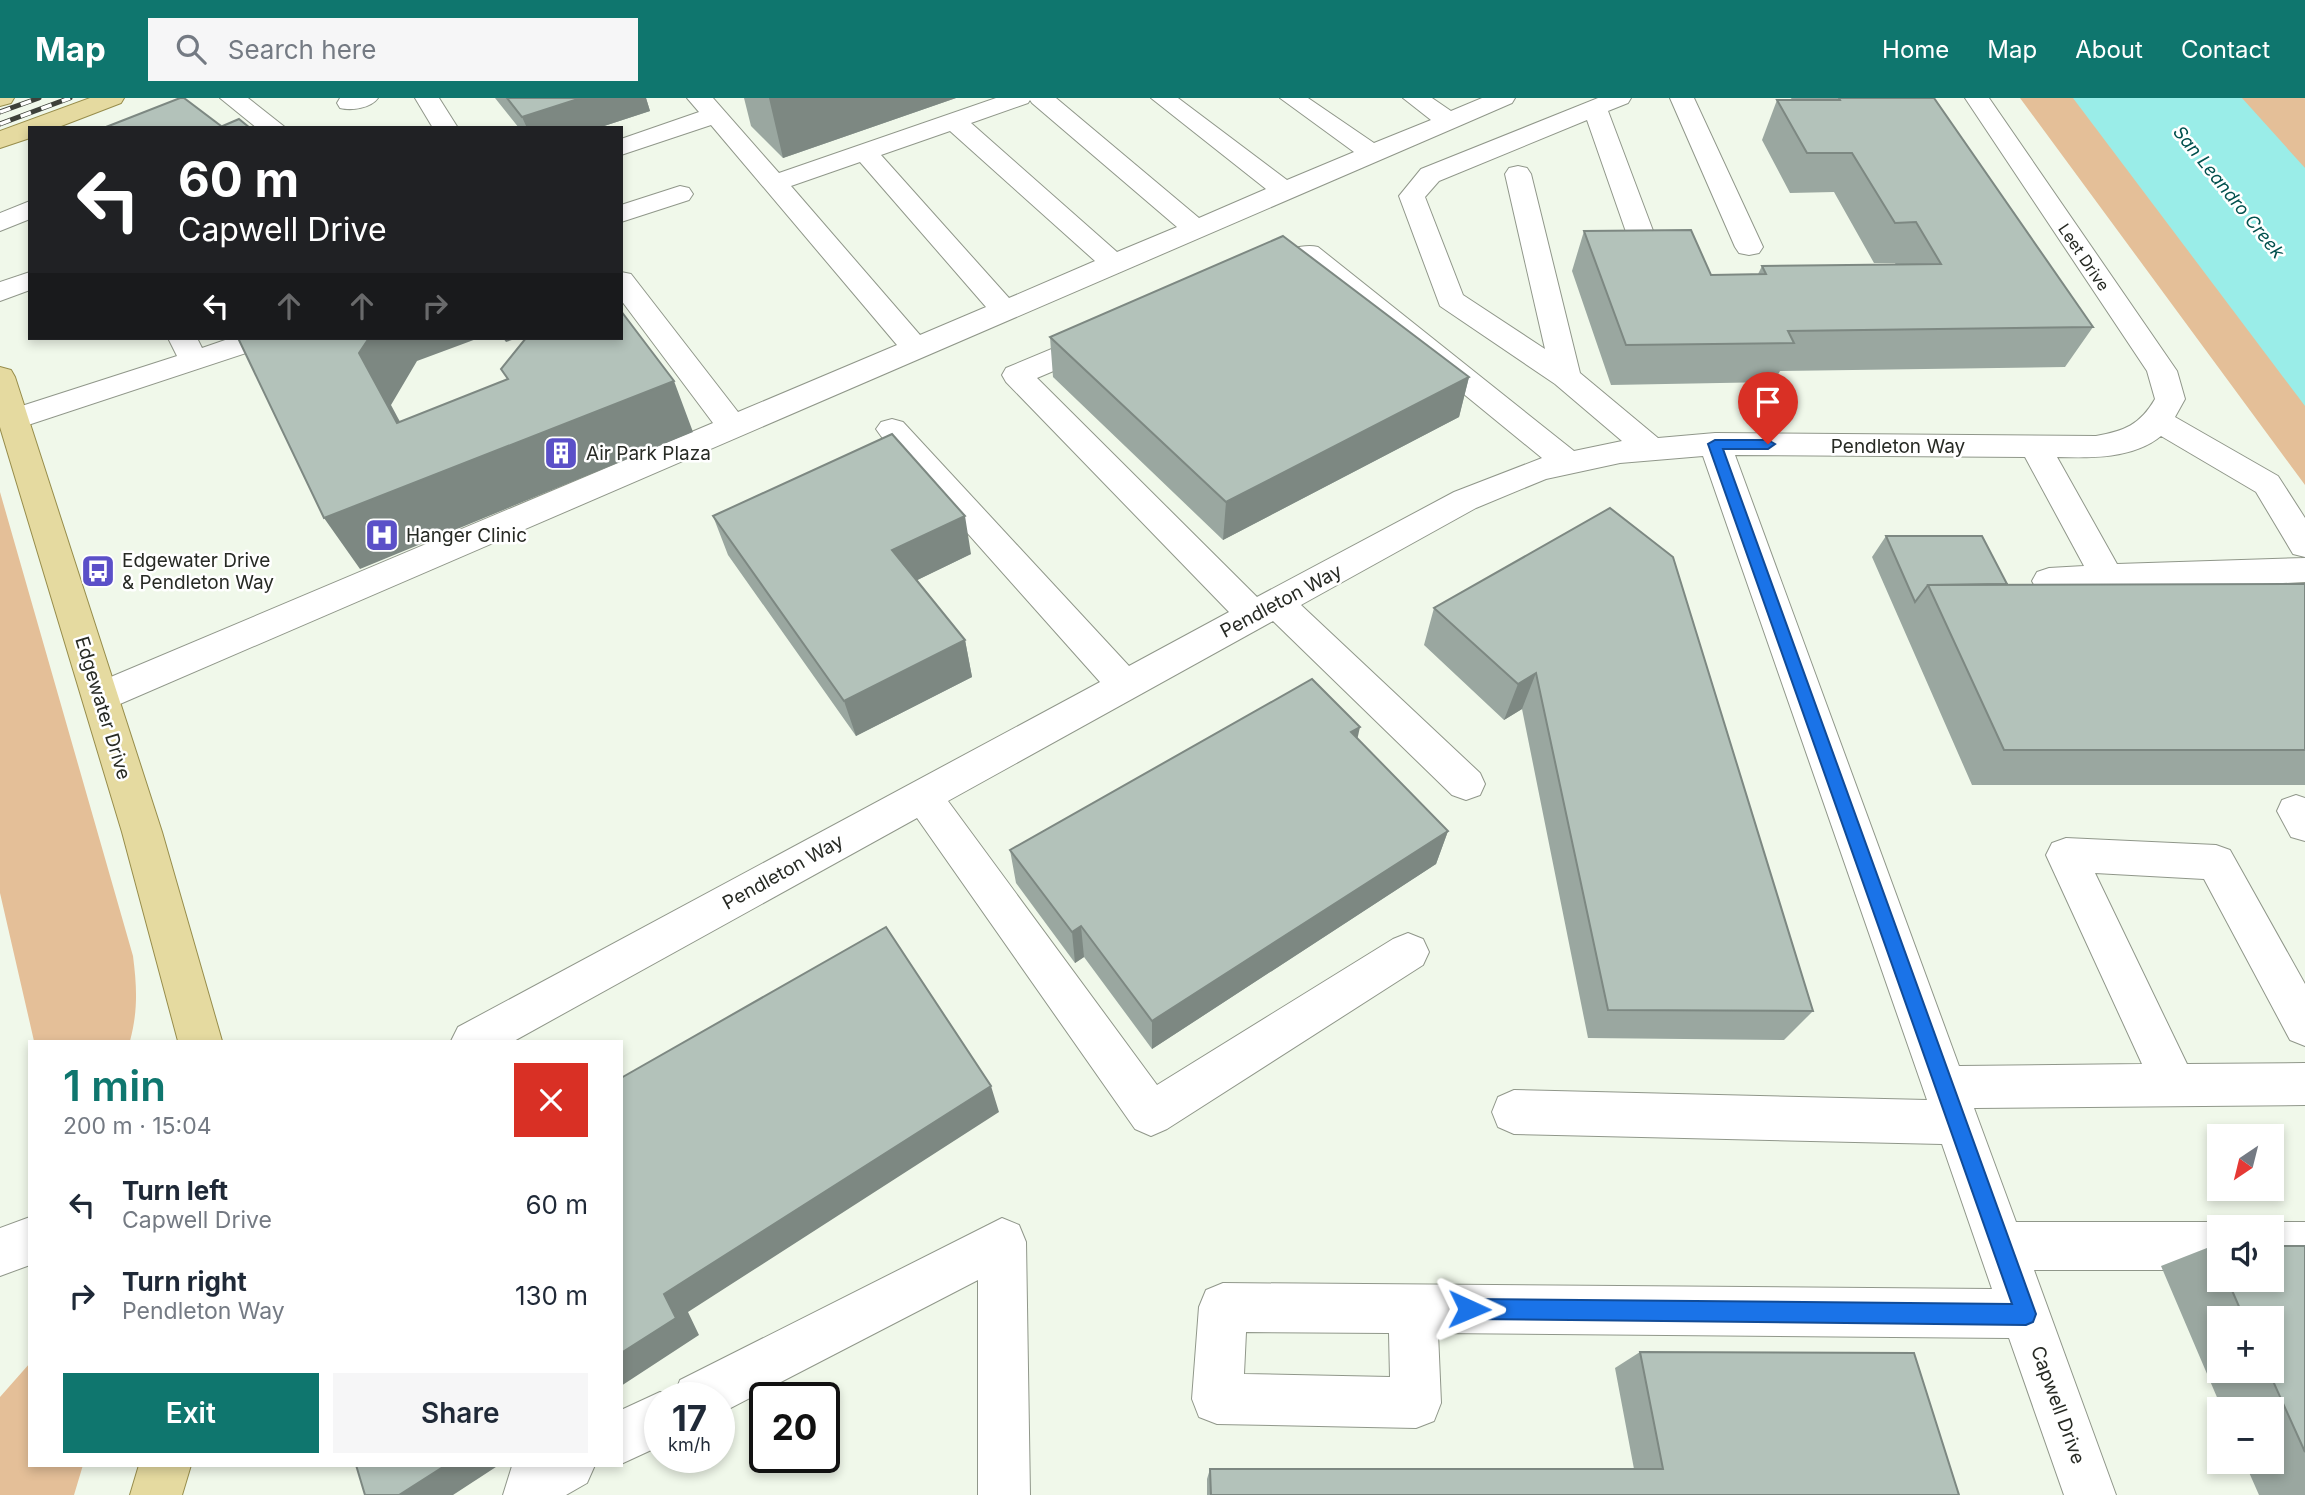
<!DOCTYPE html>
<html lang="en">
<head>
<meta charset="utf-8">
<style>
	:root { --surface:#fff; --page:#f6f6f7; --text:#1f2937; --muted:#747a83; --accent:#0f766e }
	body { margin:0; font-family:Inter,sans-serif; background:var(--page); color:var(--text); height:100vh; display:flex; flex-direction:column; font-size:26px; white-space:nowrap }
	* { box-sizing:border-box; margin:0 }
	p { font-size:23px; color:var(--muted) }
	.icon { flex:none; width:38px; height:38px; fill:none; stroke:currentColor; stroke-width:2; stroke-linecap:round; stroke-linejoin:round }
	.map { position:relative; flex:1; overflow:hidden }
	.side { position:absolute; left:28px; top:942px; width:595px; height:427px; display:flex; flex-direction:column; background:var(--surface); border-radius:0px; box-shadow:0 4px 10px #0003 }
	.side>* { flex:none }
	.hud { position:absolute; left:28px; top:28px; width:595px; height:214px; border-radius:0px; box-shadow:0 4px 10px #0003; background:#202124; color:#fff; overflow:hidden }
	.needle { width:46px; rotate:215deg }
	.fabs { position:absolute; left:2207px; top:1026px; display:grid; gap:14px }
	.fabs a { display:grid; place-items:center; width:77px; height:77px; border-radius:0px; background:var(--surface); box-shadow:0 4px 10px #0003; font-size:35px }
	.speed { position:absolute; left:644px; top:1284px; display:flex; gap:14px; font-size:35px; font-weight:700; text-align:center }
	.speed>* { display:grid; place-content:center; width:91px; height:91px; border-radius:50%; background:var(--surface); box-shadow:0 4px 10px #0003; line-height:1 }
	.speed small { font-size:18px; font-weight:400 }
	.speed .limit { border:4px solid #111; border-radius:10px; background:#fff; color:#111 }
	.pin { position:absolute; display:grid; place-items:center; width:60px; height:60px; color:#fff; margin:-72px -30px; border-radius:50% 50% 50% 0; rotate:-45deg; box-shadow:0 0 7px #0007 }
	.pin .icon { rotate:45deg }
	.me { position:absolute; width:77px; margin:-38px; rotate:91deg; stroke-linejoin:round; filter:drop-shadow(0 0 5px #0008) }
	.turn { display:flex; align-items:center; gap:24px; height:147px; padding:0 35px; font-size:32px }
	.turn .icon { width:91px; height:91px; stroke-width:2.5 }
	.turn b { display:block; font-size:49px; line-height:60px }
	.lanes { display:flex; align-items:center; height:66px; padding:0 35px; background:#0003; justify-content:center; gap:35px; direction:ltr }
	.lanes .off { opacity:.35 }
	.round { display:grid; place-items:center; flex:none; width:74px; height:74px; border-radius:0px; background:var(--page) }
	.headline { display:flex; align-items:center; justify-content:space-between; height:119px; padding:0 35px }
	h1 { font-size:42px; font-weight:600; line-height:52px; color:var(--accent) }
	.primary-button { display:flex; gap:14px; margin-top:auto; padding:14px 35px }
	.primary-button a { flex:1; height:80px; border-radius:0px; background:var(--accent); color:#fff; font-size:28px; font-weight:600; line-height:80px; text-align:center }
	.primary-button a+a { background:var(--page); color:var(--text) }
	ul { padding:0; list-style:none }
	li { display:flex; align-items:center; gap:21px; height:91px; padding:0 35px }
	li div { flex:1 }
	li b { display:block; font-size:26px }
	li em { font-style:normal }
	header { display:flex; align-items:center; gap:42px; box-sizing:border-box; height:98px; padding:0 35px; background:var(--accent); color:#fff }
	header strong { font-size:33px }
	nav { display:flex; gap:38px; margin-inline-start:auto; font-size:24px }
	.search { width:490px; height:63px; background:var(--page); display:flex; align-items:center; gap:18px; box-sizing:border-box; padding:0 24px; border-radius:0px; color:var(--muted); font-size:26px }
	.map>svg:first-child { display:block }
	.green { fill:#e4bf98 }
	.water { fill:#9aede8 }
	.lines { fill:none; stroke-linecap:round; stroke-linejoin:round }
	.minor-casing { stroke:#90978a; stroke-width:2 }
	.major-casing { stroke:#978d4b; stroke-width:2 }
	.minor { fill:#fff; fill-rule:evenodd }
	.major { fill:#e5daa0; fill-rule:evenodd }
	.rail-casing { stroke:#3e413a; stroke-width:5 }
	.rail { stroke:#fff; stroke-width:3.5; stroke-dasharray:11; stroke-linecap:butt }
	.wall { fill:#9aa7a0; fill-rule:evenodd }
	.shaded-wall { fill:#7d8882 }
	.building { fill:#b3c2ba; stroke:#7d8882; stroke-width:2 }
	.route { fill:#1a73e8; stroke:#114b97; stroke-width:2 }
	.labels { text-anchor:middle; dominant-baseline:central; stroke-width:5; stroke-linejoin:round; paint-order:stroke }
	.far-street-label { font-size:16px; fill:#272a24; stroke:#fff }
	.far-water-label { font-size:18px; font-style:italic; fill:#01504d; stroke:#fff }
	.street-label { font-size:19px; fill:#272a24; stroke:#fff }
	.poi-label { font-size:19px; fill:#272a24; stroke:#fff; text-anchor:start }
</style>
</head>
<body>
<header>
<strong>Map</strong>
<div class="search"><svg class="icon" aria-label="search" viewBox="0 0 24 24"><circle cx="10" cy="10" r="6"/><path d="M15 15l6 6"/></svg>Search here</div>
<nav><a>Home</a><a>Map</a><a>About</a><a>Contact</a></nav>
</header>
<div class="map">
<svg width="2305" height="1397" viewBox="0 0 2305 1397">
	<rect width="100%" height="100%" fill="#f0f8ea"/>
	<path class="green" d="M2020,0h285v387z
		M0,394l133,464c4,31 5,55 -3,85h-96l-34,-148z
		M30,1265v102h53l-9,30h-74v-98z"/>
	<path class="water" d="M2073,0h169l63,70v238z"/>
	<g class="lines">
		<g class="minor-casing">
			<path id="minor" d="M220,0h28l38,30h-29z
				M340,0h38c-7,10 -26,13 -38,10l-3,-5z
				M415,0h24l19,30h-25z
				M687,0h26l66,75 217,-75h60l143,120 67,-29 -115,-91h27l109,82 67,-28 -74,-54h28l66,45 57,-23 -28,-22h29l19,13 31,-13h33l-3,5 -53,23 -1346,581 -13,4 -13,-4 -5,-10 5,-10 626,-264 -92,-123v-28l10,2 107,138 159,-67 -186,-220 -90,30v-16l78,-27zM1030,2l2,3 145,124 -60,25 -146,-129 57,-20zM950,33l145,130 -86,37 -128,-143zM860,64l126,145 -66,28 -129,-149z
				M1598,0h33l-3,5 -20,8 53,141 -4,6 -10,2 -10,-2 -4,-6 -46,-132 -148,61 -14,16 38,98 82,54 -40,-175 4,-6 9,-2 9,2 4,6 49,199 78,65 57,-5 381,3c28,-5 44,-11 59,-37l-8,-28 -182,-273h24l188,273 8,28 -10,18 103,59 27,42v39l-12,-3 -37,-62 -95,-56c-28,23 -70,22 -104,21l60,107 188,-6v24l-256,12 -12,-4 -5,-9 5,-9 12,-4 35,-2 -59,-109 -290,-2 224,611 183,-2 -96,-209 6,-12 14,-5 150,7 14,5 75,134v62l-15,-6 -86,-161 -109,-6 92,191 118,-1v42l-331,3 42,114h203l11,5h-11v43h-185l82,225h-52l-55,-157 -571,-5 3,70 -7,18 -18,7 -199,-4 -18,-7 -7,-18 7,-92 7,-17 17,-7 769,6 -50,-145 -428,-10 -16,-7 -6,-15 6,-15 16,-7 413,10 -224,-644 -83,7 -74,16 -70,29 -175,97 179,168 5,11 -5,11 -14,5 -14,-5 -179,-174 -325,180 209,284 236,-146 15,-6 15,6 6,13 -6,13 -256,164 -16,7 -16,-7 -218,-311 -403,223h-63l7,-14 642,-345 -219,-246 -5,-7 5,-7 11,-3 11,3 226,244 100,-54 -223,-230 -4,-7 4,-7 84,-35 10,-2 10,2 5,7 -5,7 -73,31 220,219 197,-105 88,-34 -237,-194 -36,15 -10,2 -10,-2 -4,-6 4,-6c20,-8 47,-25 69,-20l256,204 48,-10 -67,-57 -115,-78 -41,-110 22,-27zM1246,1234l143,1 1,44 -146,-3z
				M1670,0h24l69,149 -4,6 -10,2 -10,-2 -4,-6z
				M680,88l9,2 4,6 -4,6 -68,22v-17z
				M30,103v18l-30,12v-18z
				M30,174v18l-30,11v-19z
				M168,240h29l5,10 29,-10h44l-5,7 -245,81 -11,3 -11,-3 -3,-5 3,-9 174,-56z
				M2296,697l9,3v43l-14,-4 -14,-26 5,-11z
				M30,1119v48l-30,11v-48z
				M1002,1120l17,7 7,17 4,253h-52v-215l-259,134v-16h-59v48l-39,18v-54l39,-18 13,6 7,-18z
				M2272,1124h33v48h-33v-43h-11z
				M516,1367h79l-8,18 -21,12h-63l9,-29z"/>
		</g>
		<g class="major-casing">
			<path id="major" d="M0,0h14l-3,5 -11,3z
				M90,0h34l-3,5 -65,25h-26v10l-30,10v-17z
				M0,269l11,3 4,7 147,455 60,209h-44l-56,-209 -122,-405z
				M139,1367h52l-9,30h-52z"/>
		</g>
		<use href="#minor" class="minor"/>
		<use href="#major" class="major"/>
		<g class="rail-casing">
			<path id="rail" d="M0,14l39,-14
				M0,26l70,-26"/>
		</g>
		<use href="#rail" class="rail"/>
	</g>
	<path class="wall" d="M495,0h151l4,13 -52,17h-79z
		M744,0h212l-173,60 -32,-32z
		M1791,0h143l159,229 -28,40 -285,4 -6,11 -163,3 -39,-114 12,-40 127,44 47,-1 4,-8 134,-1 -1,-2h-21l-40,-71 -44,1 -28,-53 15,-40h15z
		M1050,239l419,40 -10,40 -236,123 -170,-163z
		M1610,410l203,503 -29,29 -196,-2 -66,-329 -18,11 -80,-75 10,-37z
		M713,418l258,38 -54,26 48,60 7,37 -116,59 -128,-181z
		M1886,438l121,49 298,-1v201h-333l-100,-228z
		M1357,641l91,92 -12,33 -284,185 -68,-92 -9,6 -59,-80 -6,-33z
		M2212,1148h7v33h53l33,-33v249h-46l-15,-34h28v-52h-50l-61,-143zM2219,1220h53v52h-53z
		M1640,1254l319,143h-752v-16l3,-10h424l-19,-101z"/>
	<path class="shaded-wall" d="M581,0h65l4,13 -52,17h-71l-5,-11z
		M769,0h187l-173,60z
		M369,240h110l-62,23 -26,44 37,69 -31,-51 -38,-70z
		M503,240h15l-12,4z
		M1469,279l-10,40 -236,123 3,-38z
		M674,283l19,51 -333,137 -36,-51z
		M965,418l6,38 -70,34 -9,-38z
		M965,542l7,37 -116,59 -12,-35z
		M1536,575l-14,36 -18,11 14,-36z
		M1360,629l-8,36 -1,-31z
		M1448,733l-12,33 -284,185v-28z
		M1081,828l3,31 -9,6 -3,-31z
		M991,988l8,26 -311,200 11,23 -78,51v-33l43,-59z
		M446,1367h53l-46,30h-54z"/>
	<path class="building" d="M180,0h4l37,28 -3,2 -112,-1z
		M507,0h74l-59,19z
		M1839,0h95l159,229 -305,4 6,12 -168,2 -42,-114 107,-1 20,45 55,-1 -4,-8 179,-2 -25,-42 -21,1 -43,-70h-45l-30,-53h63z
		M239,21l11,9h-32z
		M1283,138l186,141 -243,125 -176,-165z
		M621,213l53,70 -350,137 -86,-180h131l-10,15 38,70 111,-44 -7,-10 25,-31h95z
		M892,336l73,82 -73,34 73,90 -121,61 -131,-185z
		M1610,410l63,49 140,454 -205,-1 -72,-337 -18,11 -84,-76z
		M1886,438h96l25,48 -79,1 -13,17z
		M2305,486v166h-301l-76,-165z
		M1312,581l48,48 -9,5 97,99 -296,190 -71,-95 -9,6 -62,-82z
		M886,829l105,159 -327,208 12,24 -55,35v-275z
		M2212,1148h7v16z
		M2272,1148h33v206l-37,-82h4v-52h-28l-17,-39h45z
		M1640,1254l274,1 45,142h-748l-1,-26h453z
		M356,1367h90l-47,30h-34z"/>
	<path class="route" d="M1715,342h53l7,4 -7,5h-45l313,865 -3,8 -7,3 -557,-6 -7,-3 -3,-7 3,-7 7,-3 543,5 -304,-860z"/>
	<defs>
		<g id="building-square" transform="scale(1.75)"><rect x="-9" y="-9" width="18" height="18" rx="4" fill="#5b50c8" stroke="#fff"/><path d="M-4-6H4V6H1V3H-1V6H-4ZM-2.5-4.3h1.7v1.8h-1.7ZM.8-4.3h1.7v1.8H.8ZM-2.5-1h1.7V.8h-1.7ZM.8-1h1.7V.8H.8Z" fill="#fff"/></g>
		<g id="hospital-square" transform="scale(1.75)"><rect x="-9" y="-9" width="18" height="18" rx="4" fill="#5b50c8" stroke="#fff"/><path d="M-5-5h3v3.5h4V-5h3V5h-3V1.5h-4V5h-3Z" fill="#fff"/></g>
		<g id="bus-square" transform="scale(1.75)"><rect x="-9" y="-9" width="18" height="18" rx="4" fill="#5b50c8" stroke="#fff"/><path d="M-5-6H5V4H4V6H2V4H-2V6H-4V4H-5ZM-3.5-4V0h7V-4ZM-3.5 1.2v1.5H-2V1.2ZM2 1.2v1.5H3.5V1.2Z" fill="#fff"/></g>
	</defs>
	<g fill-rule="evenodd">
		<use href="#building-square" x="561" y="355"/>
		<use href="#hospital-square" x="382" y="437"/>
		<use href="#bus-square" x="98" y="473"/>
	</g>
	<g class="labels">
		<g class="far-street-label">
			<text transform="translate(2084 159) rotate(56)">Leet Drive</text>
		</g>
		<g class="far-water-label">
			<text transform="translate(2229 94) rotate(51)">San Leandro Creek</text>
		</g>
		<g class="street-label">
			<text x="1898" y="348">Pendleton Way</text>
			<text transform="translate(1281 503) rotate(-28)">Pendleton Way</text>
			<text transform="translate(103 610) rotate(73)">Edgewater Drive</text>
			<text transform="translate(783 774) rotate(-29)">Pendleton Way</text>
			<text transform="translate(2058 1307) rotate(70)">Capwell Drive</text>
		</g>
		<g class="poi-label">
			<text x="586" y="355">Air Park Plaza</text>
			<text x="406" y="437">Hanger Clinic</text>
			<text x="122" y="462">Edgewater Drive<tspan x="122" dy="22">&amp; Pendleton Way</tspan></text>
		</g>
	</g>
</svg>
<div class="fabs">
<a><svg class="needle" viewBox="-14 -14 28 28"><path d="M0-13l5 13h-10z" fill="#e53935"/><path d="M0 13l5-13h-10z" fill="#747a83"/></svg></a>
<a><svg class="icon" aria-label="sound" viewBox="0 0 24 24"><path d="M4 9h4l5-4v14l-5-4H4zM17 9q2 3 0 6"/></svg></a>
<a>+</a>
<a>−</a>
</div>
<div class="speed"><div>17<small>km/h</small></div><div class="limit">20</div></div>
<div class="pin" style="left:1768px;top:346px;background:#d93025"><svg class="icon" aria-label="arrive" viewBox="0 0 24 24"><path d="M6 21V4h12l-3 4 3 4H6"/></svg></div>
<svg class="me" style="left:1469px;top:1211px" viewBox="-20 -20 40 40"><path d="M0-17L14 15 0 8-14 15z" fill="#1a73e8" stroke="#fff" stroke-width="4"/></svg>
<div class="hud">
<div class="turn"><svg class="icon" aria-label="left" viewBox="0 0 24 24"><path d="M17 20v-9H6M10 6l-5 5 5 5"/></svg><div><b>60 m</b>Capwell Drive</div></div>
<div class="lanes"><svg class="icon" aria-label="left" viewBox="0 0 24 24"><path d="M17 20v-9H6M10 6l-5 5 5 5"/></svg><svg class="icon off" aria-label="ahead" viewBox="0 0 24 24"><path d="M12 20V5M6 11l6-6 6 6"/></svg><svg class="icon off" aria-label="ahead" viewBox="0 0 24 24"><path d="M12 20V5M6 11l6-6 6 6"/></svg><svg class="icon off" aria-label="right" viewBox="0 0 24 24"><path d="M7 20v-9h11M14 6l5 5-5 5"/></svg></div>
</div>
<section class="side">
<div class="headline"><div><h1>1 min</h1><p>200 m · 15:04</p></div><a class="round" style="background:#d93025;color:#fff"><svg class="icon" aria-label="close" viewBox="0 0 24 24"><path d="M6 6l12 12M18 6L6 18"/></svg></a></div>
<ul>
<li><svg class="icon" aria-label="left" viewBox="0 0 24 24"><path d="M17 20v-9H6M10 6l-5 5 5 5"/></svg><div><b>Turn left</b><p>Capwell Drive</p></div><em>60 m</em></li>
<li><svg class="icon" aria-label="right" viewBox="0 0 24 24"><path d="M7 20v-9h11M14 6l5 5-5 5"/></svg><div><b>Turn right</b><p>Pendleton Way</p></div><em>130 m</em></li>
</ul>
<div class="primary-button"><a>Exit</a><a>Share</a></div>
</section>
</div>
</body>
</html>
